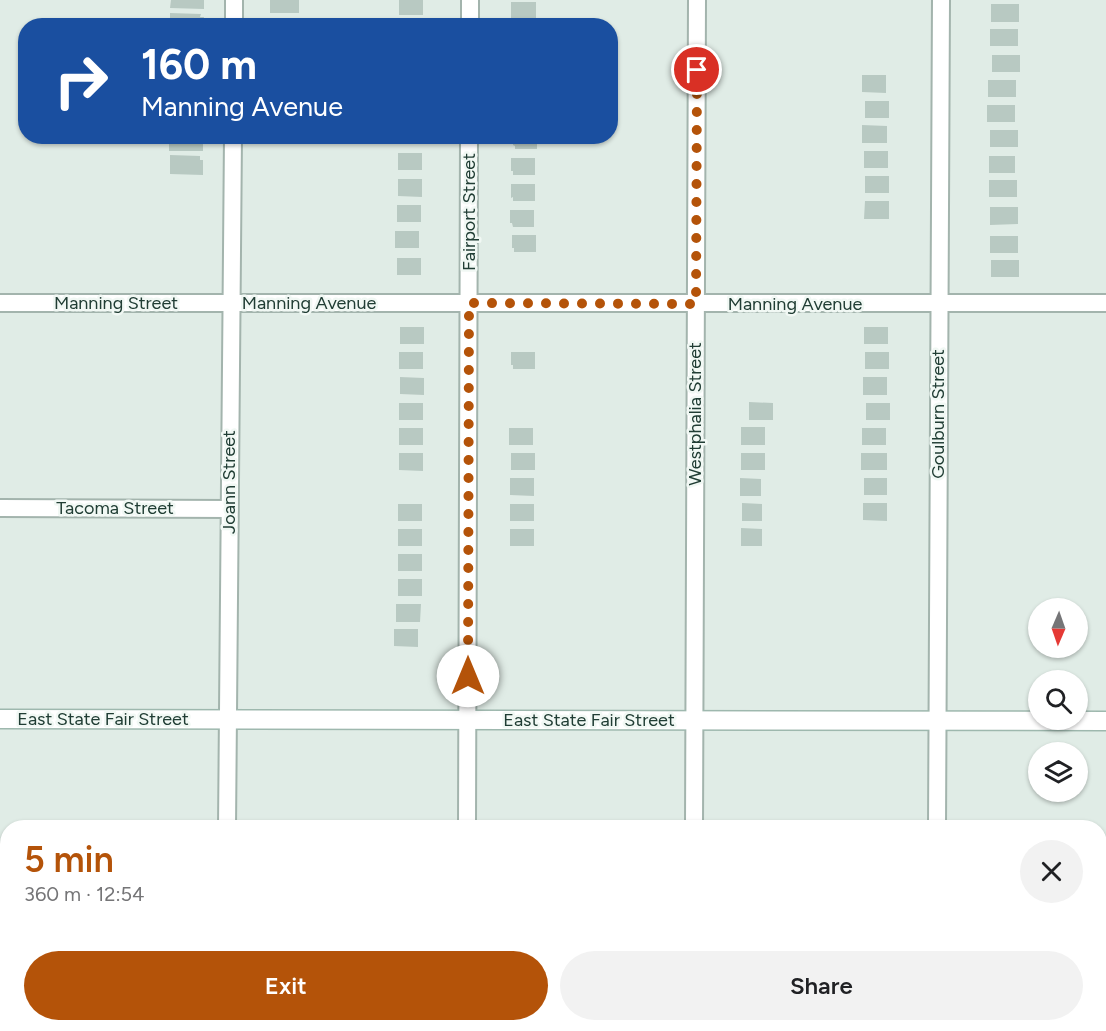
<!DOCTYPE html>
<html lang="en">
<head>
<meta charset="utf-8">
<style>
	:root { --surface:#fff; --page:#f2f2f2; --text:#202124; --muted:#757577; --accent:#b45309 }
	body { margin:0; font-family:Figtree,sans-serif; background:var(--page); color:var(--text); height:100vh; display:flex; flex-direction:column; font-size:22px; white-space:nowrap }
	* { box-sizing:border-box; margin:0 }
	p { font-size:20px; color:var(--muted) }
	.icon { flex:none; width:33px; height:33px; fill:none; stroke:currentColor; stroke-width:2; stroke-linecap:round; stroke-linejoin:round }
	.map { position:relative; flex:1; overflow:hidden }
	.details { position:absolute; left:0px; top:820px; width:1107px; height:212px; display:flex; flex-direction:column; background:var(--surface); border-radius:24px 24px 0 0; box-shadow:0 2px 4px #0004 }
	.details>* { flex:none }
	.banner { position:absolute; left:18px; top:18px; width:600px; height:126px; border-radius:24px; box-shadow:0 2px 4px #0004; background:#1a4fa0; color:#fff; overflow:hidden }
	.needle { width:39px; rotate:182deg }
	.fabs { position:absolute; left:1028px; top:598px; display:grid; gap:12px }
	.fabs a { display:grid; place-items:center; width:60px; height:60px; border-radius:50%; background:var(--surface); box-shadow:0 2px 4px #0004; font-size:30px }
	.pin { position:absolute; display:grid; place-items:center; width:51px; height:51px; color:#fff; margin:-26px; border:3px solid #fff; border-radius:50%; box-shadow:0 2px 6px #0007 }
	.me { position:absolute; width:66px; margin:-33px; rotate:0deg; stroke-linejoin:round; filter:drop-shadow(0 0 4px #0008) }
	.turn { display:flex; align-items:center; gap:21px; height:126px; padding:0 24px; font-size:27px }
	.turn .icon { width:78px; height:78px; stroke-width:2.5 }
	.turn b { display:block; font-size:42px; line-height:51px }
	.round { display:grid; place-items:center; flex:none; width:63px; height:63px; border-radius:32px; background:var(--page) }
	.headline { display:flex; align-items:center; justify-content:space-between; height:102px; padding:0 24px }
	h1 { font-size:36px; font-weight:600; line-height:45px; color:var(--accent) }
	.primary-button { display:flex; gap:12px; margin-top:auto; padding:12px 24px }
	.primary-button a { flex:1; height:69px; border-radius:36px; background:var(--accent); color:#fff; font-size:24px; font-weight:600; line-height:69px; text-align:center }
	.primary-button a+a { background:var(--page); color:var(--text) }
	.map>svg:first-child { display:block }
	.building { fill:#b8c9c2 }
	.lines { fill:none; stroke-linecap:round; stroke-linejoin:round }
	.street-casing { stroke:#a3b4ad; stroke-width:20 }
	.secondary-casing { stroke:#9eb8ae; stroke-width:21 }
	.street { stroke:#fff; stroke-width:16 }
	.secondary { stroke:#fff; stroke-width:18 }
	.route { stroke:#b45309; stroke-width:10; stroke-dasharray:0 18 }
	.labels { text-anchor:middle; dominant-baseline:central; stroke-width:5; stroke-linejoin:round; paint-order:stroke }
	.street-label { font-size:18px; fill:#203d34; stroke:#f1f8f4 }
</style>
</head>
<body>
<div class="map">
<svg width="1106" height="1031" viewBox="0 0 1106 1031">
	<rect width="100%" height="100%" fill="#e0ece6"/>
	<path class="building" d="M171,0h33v9l-34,-1z
		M270,0h29v13h-29z
		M399,0h24v15h-24z
		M511,2h25v18h-25z
		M991,4h28v18h-28z
		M170,13l31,1 -1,3h4l-1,9h-33z
		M990,29h28v17h-28z
		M992,55h28v17h-28z
		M862,75h24v18l-24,-1z
		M988,80h28v17h-28z
		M865,101h24v17h-24z
		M987,105h28v17h-28z
		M862,125l25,1v17h-25z
		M990,130h28v17h-28z
		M169,136l34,1v14h-34z
		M397,136h25v8h-25z
		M513,136h24v13h-22v-3l-2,-1z
		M864,151h24v17h-24z
		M398,153h24v17h-24z
		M170,155l30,1v4h3v15l-33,-1z
		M989,156h26v17h-26z
		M511,158h24v17h-22v-4h-2z
		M865,176h24v17h-24z
		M398,179h24v18l-24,-1z
		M989,180h28v17h-28z
		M511,184h24v17h-22v-4l-2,1z
		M865,201h24v18h-25z
		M397,205h24v17h-24z
		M990,207h28v17l-28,1z
		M510,210h24v17h-21l-1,-4h-2z
		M395,231h24v17h-24z
		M512,235h24v17h-22v-4h-2z
		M990,236h28v17h-28z
		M397,258h24v17h-24z
		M991,260h28v17h-28z
		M400,327h24v17h-24z
		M864,327h24v17h-24z
		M399,352h24v17h-24z
		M511,352h24v17h-22v-4h-2z
		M865,352h24v17h-24z
		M400,377l24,1v17l-24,-1z
		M863,377h24v18h-24z
		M749,402l24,1v17h-24z
		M399,403h24v17h-24z
		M866,403h24v17h-24z
		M741,427h24v18h-24z
		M399,428h24v17h-24z
		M509,428h24v17h-24z
		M862,428h24v17h-24z
		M399,453h24v18l-24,-1z
		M511,453h24v17h-24z
		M741,453h24v17h-24z
		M861,453h26v17h-26z
		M510,478h24v18l-24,-1z
		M740,478l21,1v17h-21z
		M864,478h23v17h-23z
		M742,503l20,1v17h-20z
		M863,503h24v18l-24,-1z
		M398,504h24v17h-24z
		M510,504h24v17h-24z
		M741,528l21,1v17h-21z
		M398,529h24v17h-24z
		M510,529h24v17h-24z
		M398,554h24v17h-24z
		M398,579h24v17h-24z
		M396,604h25l-1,18h-24z
		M394,629h24v18l-24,-1z"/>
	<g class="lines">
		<g class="street-casing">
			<path id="street" d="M234,26v-26
				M470,26v-26
				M0,303h1106
				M0,508l229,1
				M227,828l6,-692
				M467,828l2,-692
				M694,828l3,-828
				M937,828l4,-828
				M226,1031v-7
				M466,1031v-7
				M693,1031v-7
				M936,1031v-7"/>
		</g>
		<g class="secondary-casing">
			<path id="secondary" d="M0,719l1106,2"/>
		</g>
		<use href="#street" class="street"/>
		<use href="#secondary" class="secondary"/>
	</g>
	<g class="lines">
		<path class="route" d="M468,676l1,-373 227,1 1,-234"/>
	</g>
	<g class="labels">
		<g class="street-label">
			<text transform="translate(469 212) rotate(-90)">Fairport Street</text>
			<text x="116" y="303">Manning Street</text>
			<text x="309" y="303">Manning Avenue</text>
			<text x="795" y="304">Manning Avenue</text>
			<text transform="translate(695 414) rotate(-90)">Westphalia Street</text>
			<text transform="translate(938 414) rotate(-90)">Goulburn Street</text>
			<text transform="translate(229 482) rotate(-90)">Joann Street</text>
			<text x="115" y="508">Tacoma Street</text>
			<text x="103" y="719">East State Fair Street</text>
			<text x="589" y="720">East State Fair Street</text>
		</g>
	</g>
</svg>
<div class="fabs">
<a><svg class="needle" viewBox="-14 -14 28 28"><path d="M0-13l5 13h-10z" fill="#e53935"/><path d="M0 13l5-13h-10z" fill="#757577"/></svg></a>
<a><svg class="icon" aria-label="search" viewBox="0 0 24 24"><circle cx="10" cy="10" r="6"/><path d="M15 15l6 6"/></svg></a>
<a><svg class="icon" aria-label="layers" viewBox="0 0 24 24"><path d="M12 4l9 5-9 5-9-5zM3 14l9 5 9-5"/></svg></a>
</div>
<div class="pin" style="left:697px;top:70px;background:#d93025"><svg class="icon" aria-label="arrive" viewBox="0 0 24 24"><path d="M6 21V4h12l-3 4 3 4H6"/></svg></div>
<svg class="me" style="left:468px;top:676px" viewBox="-20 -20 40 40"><circle r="19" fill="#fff"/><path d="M0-13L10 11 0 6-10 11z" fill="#b45309"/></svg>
<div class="banner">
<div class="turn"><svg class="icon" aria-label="right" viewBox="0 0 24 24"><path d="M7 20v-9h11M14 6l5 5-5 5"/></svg><div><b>160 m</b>Manning Avenue</div></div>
</div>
<section class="details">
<div class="headline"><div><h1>5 min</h1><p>360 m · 12:54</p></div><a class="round"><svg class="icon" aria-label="close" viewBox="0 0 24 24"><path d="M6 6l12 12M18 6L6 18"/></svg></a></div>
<div class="primary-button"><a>Exit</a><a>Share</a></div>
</section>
</div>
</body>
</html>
